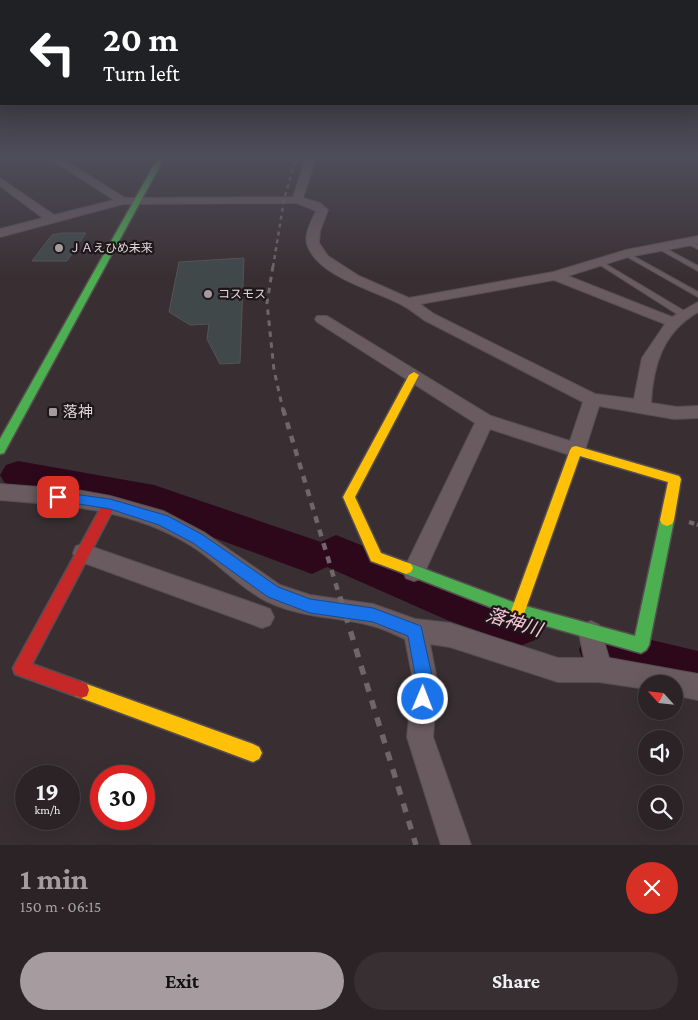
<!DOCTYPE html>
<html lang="en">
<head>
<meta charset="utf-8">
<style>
	:root { --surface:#2b2326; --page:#372f32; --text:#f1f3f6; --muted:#a6a4a7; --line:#474043; --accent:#a69b9f }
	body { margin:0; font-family:"Crimson Pro","Noto Sans JP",serif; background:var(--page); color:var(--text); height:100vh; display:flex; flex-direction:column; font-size:19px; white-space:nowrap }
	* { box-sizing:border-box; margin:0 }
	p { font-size:16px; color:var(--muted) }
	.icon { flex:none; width:28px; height:28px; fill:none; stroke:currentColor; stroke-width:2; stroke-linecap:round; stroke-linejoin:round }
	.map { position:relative; height:845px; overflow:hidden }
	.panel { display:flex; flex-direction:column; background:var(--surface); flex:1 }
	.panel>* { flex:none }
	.guide { position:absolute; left:0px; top:0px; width:699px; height:105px; box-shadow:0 5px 20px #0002,0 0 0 1px var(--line); background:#202124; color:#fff; overflow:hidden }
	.needle { width:32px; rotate:297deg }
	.tools { position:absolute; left:638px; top:675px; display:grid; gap:10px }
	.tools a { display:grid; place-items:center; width:45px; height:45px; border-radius:50%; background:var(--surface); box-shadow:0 5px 20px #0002,0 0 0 1px var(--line); font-size:25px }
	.speed { position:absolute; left:15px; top:765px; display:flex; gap:10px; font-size:25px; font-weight:700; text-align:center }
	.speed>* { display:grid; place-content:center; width:65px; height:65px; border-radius:50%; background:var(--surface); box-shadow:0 5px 20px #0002,0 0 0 1px var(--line); line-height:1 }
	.speed small { font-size:12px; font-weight:400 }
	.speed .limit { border:8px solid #d22; background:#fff; color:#111 }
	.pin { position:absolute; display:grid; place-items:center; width:42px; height:42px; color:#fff; margin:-21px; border-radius:10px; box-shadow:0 2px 8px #0006 }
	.me { position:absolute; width:55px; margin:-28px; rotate:1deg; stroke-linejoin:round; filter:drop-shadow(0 0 4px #0008) }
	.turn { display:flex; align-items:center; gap:18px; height:105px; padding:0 20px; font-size:22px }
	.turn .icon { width:65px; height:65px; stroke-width:2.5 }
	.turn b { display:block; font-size:35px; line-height:42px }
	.round { display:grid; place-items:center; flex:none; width:52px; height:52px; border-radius:26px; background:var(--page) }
	.headline { display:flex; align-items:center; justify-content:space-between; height:85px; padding:0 20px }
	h1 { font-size:30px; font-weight:700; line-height:38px; color:var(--accent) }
	.button { display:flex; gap:10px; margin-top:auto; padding:10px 20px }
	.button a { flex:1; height:58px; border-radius:30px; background:var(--accent); color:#111; font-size:20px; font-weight:700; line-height:58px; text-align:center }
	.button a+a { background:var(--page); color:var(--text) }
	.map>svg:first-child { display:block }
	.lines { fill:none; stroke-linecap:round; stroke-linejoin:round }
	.river { fill:#2d081a; fill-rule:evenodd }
	.building { fill:#40484a; stroke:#535455 }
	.lane-casing { stroke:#564e51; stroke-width:2 }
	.street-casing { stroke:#564e51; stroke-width:2 }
	.fast-casing { stroke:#564e51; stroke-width:3 }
	.slow-casing { stroke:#564e51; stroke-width:3 }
	.jam-casing { stroke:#564e51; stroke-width:3 }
	.path { stroke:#72686c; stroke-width:4; stroke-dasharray:5.5 2.5; stroke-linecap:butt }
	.lane { fill:#695b60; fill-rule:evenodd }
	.street { fill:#695b60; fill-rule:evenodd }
	.fast { fill:#4caf50; fill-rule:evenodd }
	.slow { fill:#ffc107; fill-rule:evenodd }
	.jam { fill:#c62828; fill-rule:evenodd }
	.rail-far3 { stroke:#706569; stroke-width:2.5; stroke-dasharray:4 4; stroke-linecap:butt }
	.rail-far2 { stroke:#706569; stroke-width:3; stroke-dasharray:5.5 5.5; stroke-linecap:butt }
	.rail-far1 { stroke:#706569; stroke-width:4.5; stroke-dasharray:7 7; stroke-linecap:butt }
	.rail { stroke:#706569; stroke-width:5.5; stroke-dasharray:9 9; stroke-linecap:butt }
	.route { fill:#1a73e8; stroke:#114b97 }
	.poi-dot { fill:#a69b9f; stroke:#1e1619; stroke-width:2 }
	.labels { text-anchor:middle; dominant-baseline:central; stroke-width:4.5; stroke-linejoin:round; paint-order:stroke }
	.far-poi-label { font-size:12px; fill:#e1d5d9; stroke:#1e1619; text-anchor:start }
	.poi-label { font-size:15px; fill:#e1d5d9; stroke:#1e1619; text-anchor:start }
	.near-water-label { font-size:19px; font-style:italic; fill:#f6c6d7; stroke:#1e1619 }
</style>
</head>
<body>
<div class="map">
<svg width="698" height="845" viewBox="0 0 698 845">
	<rect width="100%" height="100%" fill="#392f32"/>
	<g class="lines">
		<path class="river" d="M18,461l136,24 167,57 15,-7 127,51 72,24 7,15 -7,15 -15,6 -73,-26 -120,-53 -15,7 -160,-59 -146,-30 -6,-10 6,-10z
			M601,628l97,23v46l-24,-6v-7c-31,0 -60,-6 -89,-18l-6,-16 6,-16z"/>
	</g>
	<path class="building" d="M62,233h24l-19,28h-35l20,-26z
		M244,258l-4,105 -20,1 -13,-25 2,-15 -19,1 -21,-13 10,-50z"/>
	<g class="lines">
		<g class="lane-casing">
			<path id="lane" d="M688,242h4l6,3v4l-10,-5z
				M661,246l37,20v5l-39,-22 -1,-1z
				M626,252l72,40v5l-74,-42 -1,-1z
				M599,260l87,52 1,2 -1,2h-6l-83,-53v-2z"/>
		</g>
		<g class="street-casing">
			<path id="street" d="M49,158h12l64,40 168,-1 13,-39h10l-13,40 17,5 8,7 -8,21 -1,12 9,13 31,20 50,22 144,-26 73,-22 72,-14v8l-70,13 -60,19 104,41 26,-15v10c-35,20 -45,53 -47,91l26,4 21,-1v12l-24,1 -75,-13 -14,44 -3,5 -6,2 -86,-28 -68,149 -8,3 -8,-3 -3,-7 72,-148 -158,-101 -2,-3 2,-3h10l164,100 79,25 13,-39 -159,-82c-7,-5 -14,-11 -22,-15 -27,-15 -85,-28 -95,-61 -3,-10 5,-24 9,-33l-19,-8 -174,1 -123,33v-8l43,-11 -43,-32v-8l54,37 60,-15zM554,280l111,44 -23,34 -8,41 -39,-5 -161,-80 -14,-10z
				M0,484l77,6 33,6 53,15 42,22 75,52 30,10 63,9 42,15 35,4 108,35h26l-5,-25 4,-8 8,-4 8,4 10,33 89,16v26l-24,-5v-11h-28v5l-47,-7h-41l-108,-35 -20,-3 7,36 -4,57 38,108h-30l-34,-108 6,-57 -8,-41c-11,-5 -21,-10 -32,-13 -37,-10 -69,-7 -107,-25 -27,-14 -50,-40 -76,-56 -58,-36 -124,-40 -190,-45z
				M84,544l178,62 8,3 4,8 -4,8 -8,3 -186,-68 -3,-7 3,-7z"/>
		</g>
		<g class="fast-casing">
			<path id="fast" d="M158,158h6l-160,295 -4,1v-15z
				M667,514l5,2 2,4 -25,125 -3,5 -5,3 -123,-35 -117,-46 -2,-4 2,-4 5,-2 112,42 117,32 25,-116 2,-4z"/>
		</g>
		<g class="slow-casing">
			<path id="slow" d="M414,372l5,3 -64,122 26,56 30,11 2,4 -2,4 -5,2 -35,-13 -28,-64 66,-122z
				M576,446l103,30 2,3 -7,41 -2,4 -5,2 -5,-2 -2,-4 8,-38 -88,-26 -55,155 -2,5 -5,2 -5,-2 -2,-5 59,-161 2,-3z
				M81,682l172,62 6,3 3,6 -3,6 -6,3 -172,-64 -6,-2 -2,-6 2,-6z"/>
		</g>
		<g class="jam-casing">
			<path id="jam" d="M110,499l5,1 1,4 -84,160 55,20 2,6 -2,6 -6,2 -66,-24 -2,-6 92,-168z"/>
		</g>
		<path class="path" d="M689,522l9,3"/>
		<use href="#lane" class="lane"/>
		<use href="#street" class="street"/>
		<use href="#fast" class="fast"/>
		<use href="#slow" class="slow"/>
		<use href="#jam" class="jam"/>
		<path class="rail-far3" d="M273,267l11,-67 12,-42"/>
		<path class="rail-far2" d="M273,266l-6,37 7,67 9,40"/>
		<path class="rail-far1" d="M283,409l57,189"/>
		<path class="rail" d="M340,597l76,248"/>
	</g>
	<linearGradient id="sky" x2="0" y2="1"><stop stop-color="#1f1a1c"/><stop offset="0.57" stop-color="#4e4d5a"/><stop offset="1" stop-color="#4e4d5a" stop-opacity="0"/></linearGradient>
	<rect width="698" height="276" fill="url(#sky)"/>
	<path class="route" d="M58,492l52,7 58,17 35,19 75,52 32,12 63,9 48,18 12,54 -4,25 -6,2 -6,-2 -2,-6 1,-19 -8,-44 -35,-14 -63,-9 -42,-16 -75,-54 -34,-18 -49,-16 -56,-9 -2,-3 2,-4z"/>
	<g class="poi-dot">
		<circle cx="59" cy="248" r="5"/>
		<circle cx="208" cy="294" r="5"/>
		<rect x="48" y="407" width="10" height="10" rx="2.5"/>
	</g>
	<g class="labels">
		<g class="far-poi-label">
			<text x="69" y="248">ＪＡえひめ未来</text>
			<text x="218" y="294">コスモス</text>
		</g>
		<g class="poi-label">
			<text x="63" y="412">落神</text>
		</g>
		<g class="near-water-label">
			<text transform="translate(514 622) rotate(17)">落神川</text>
		</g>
	</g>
</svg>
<div class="tools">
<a><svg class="needle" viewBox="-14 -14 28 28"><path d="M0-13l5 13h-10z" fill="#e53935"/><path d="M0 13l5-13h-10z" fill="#a6a4a7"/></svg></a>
<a><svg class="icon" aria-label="sound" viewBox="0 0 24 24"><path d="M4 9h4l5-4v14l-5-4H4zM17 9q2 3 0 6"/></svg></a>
<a><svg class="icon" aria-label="search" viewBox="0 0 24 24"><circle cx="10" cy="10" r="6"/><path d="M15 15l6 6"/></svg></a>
</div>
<div class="speed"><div>19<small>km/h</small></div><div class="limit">30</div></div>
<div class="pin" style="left:58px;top:497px;background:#d93025"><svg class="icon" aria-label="arrive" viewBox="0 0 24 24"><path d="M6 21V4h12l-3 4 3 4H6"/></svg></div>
<svg class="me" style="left:423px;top:699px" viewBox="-20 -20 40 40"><circle r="17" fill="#1a73e8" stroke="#fff" stroke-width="3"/><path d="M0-11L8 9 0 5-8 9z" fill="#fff"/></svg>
<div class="guide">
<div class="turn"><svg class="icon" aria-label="left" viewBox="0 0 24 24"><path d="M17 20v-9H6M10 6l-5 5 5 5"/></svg><div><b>20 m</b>Turn left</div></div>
</div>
</div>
<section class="panel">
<div class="headline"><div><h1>1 min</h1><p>150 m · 06:15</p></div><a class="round" style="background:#d93025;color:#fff"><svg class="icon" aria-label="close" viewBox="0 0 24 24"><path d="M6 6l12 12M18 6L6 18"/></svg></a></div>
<div class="button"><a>Exit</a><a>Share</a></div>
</section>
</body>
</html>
